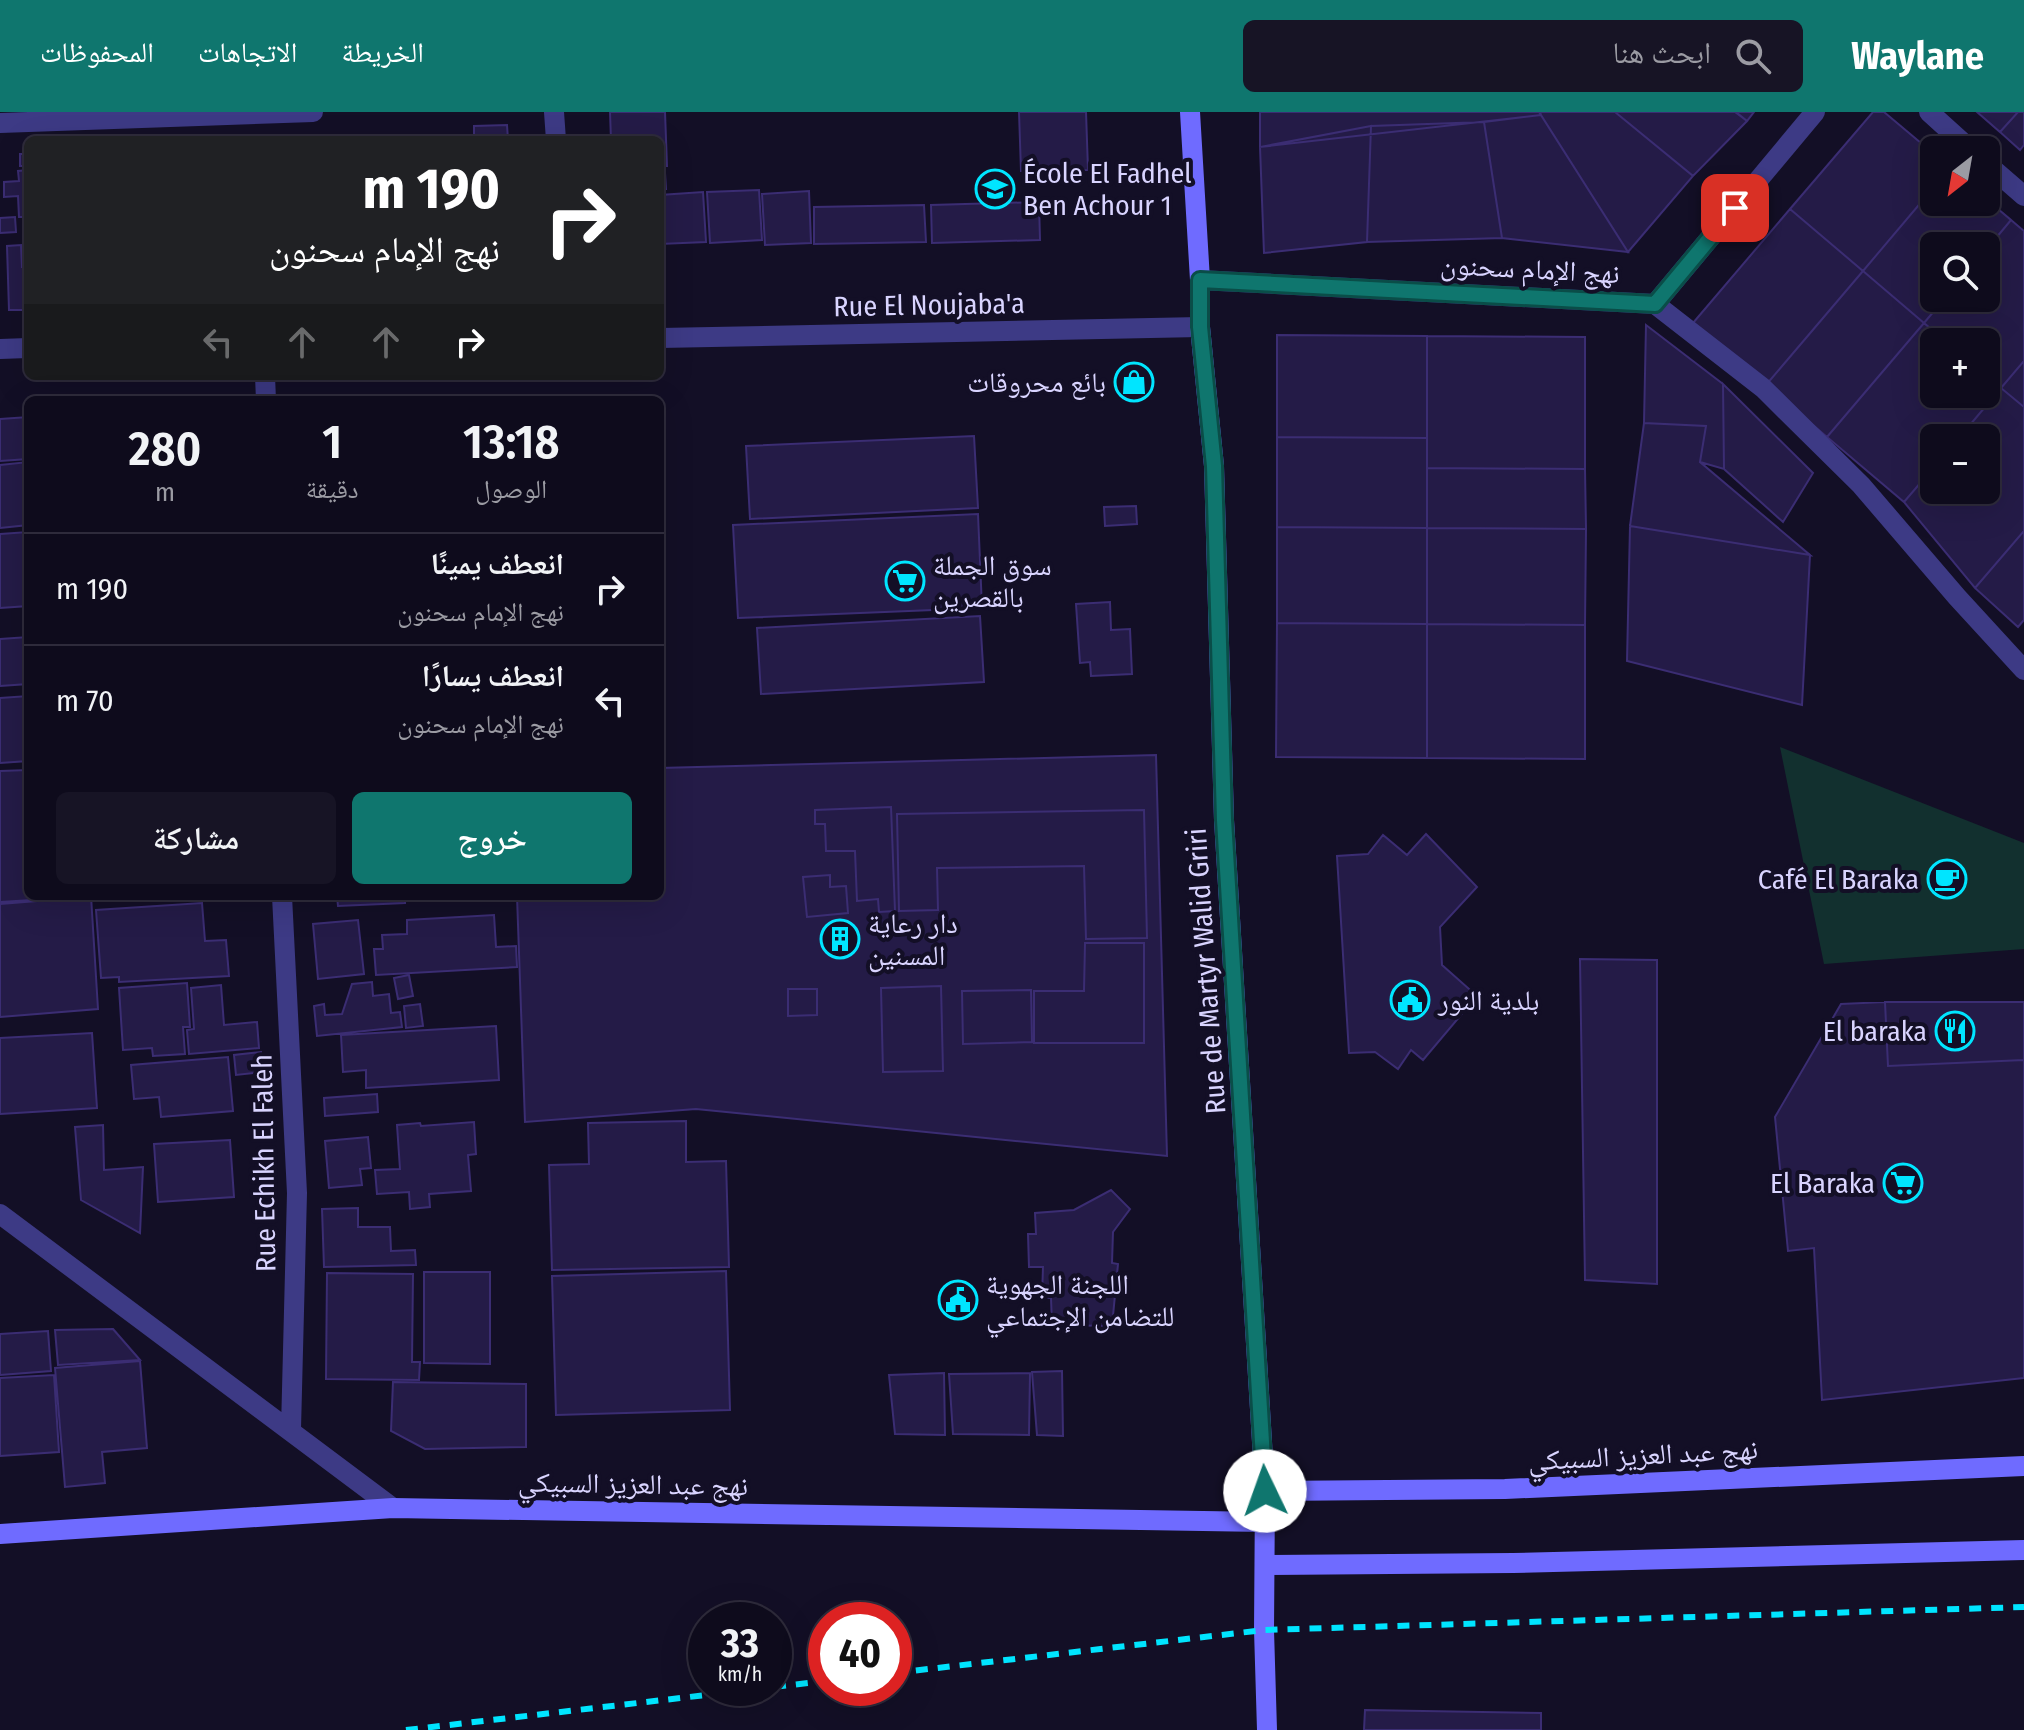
<!DOCTYPE html>
<html lang="ar">
<head>
<meta charset="utf-8">
<style>
	:root { --surface:#0e0b1c; --page:#171425; --text:#f1f3f6; --muted:#9b9ba3; --line:#2e2b3b; --accent:#0f766e }
	body { margin:0; font-family:"Fira Sans Condensed","Noto Naskh Arabic",sans-serif; background:var(--page); color:var(--text); direction:rtl; height:100vh; display:flex; flex-direction:column; font-size:30px; white-space:nowrap }
	* { box-sizing:border-box; margin:0 }
	p { font-size:26px; color:var(--muted) }
	.icon { flex:none; width:44px; height:44px; fill:none; stroke:currentColor; stroke-width:2; stroke-linecap:round; stroke-linejoin:round }
	.map { position:relative; flex:1; overflow:hidden; direction:ltr }
	.details { position:absolute; left:24px; top:284px; width:640px; height:504px; display:flex; flex-direction:column; background:var(--surface); border-radius:12px; box-shadow:0 8px 32px #0002,0 0 0 2px var(--line); direction:rtl }
	.details>* { flex:none }
	.banner { position:absolute; left:24px; top:24px; width:640px; height:244px; border-radius:12px; box-shadow:0 8px 32px #0002,0 0 0 2px var(--line); direction:rtl; background:#202124; color:#fff; overflow:hidden }
	.needle { width:52px; rotate:211deg }
	.tools { position:absolute; left:1920px; top:24px; display:grid; gap:16px }
	.tools a { display:grid; place-items:center; width:80px; height:80px; border-radius:12px; background:var(--surface); box-shadow:0 8px 32px #0002,0 0 0 2px var(--line); font-size:40px }
	.speed { position:absolute; left:688px; top:1490px; display:flex; gap:16px; font-size:40px; font-weight:700; text-align:center }
	.speed>* { display:grid; place-content:center; width:104px; height:104px; border-radius:50%; background:var(--surface); box-shadow:0 8px 32px #0002,0 0 0 2px var(--line); line-height:1 }
	.speed small { font-size:20px; font-weight:400 }
	.speed .limit { border:12px solid #d22; background:#fff; color:#111 }
	.pin { position:absolute; display:grid; place-items:center; width:68px; height:68px; color:#fff; margin:-34px; border-radius:16px; box-shadow:0 4px 12px #0006 }
	.me { position:absolute; width:88px; margin:-44px; rotate:357deg; stroke-linejoin:round; filter:drop-shadow(0 0 6px #0008) }
	.turn { display:flex; align-items:center; gap:28px; height:168px; padding:0 32px; font-size:36px }
	.turn .icon { width:104px; height:104px; stroke-width:2.5 }
	.turn b { display:block; font-size:56px; line-height:68px }
	.lanes { display:flex; align-items:center; height:76px; padding:0 32px; background:#0003; justify-content:center; gap:40px; direction:ltr }
	.lanes .off { opacity:.35 }
	.eta { display:flex; justify-content:space-evenly; align-items:center; height:136px; text-align:center }
	.eta b { font-size:48px; font-weight:600; line-height:56px }
	.button { display:flex; gap:16px; margin-top:auto; padding:16px 32px }
	.button a { flex:1; height:92px; border-radius:12px; background:var(--accent); color:#fff; font-size:32px; font-weight:600; line-height:92px; text-align:center }
	.button a+a { background:var(--page); color:var(--text) }
	ul { padding:0; list-style:none }
	li { display:flex; align-items:center; gap:24px; height:112px; padding:0 32px; border-top:2px solid var(--line) }
	li div { flex:1 }
	li b { display:block; font-size:30px }
	li em { font-style:normal }
	header { display:flex; align-items:center; gap:48px; box-sizing:border-box; height:112px; padding:0 40px; background:var(--accent); color:#fff }
	header strong { font-size:38px }
	nav { display:flex; gap:44px; margin-inline-start:auto; font-size:28px }
	.search { width:560px; height:72px; background:var(--page); display:flex; align-items:center; gap:20px; box-sizing:border-box; padding:0 28px; border-radius:12px; color:var(--muted); font-size:30px }
	.map>svg:first-child { display:block }
	.green { fill:#12302f }
	.building { fill:#241b47; stroke:#3b2d73; stroke-width:2 }
	.lines { fill:none; stroke-linecap:round; stroke-linejoin:round }
	.street { stroke:#3d3a85; stroke-width:20 }
	.secondary { stroke:#6f6bff; stroke-width:20 }
	.rail { stroke:#00e5ff; stroke-width:6; stroke-dasharray:12 10; stroke-linecap:butt }
	.route-casing { stroke:#0a4d48; stroke-width:20 }
	.route { stroke:#0f766e; stroke-width:14 }
	.labels { text-anchor:middle; dominant-baseline:central; stroke-width:8; stroke-linejoin:round; paint-order:stroke }
	.poi-label { font-size:28px; fill:#d9d4ff; stroke:#130f26; text-anchor:start }
	.street-label { font-size:28px; fill:#d9d4ff; stroke:#130f26 }
</style>
</head>
<body>
<header>
<strong>Waylane</strong>
<div class="search"><svg class="icon" aria-label="search" viewBox="0 0 24 24"><circle cx="10" cy="10" r="6"/><path d="M15 15l6 6"/></svg>ابحث هنا</div>
<nav><a>الخريطة</a><a>الاتجاهات</a><a>المحفوظات</a></nav>
</header>
<div class="map">
<svg width="2024" height="1618" viewBox="0 0 2024 1618">
	<rect width="100%" height="100%" fill="#130f26"/>
	<path class="green" d="M1780,635l244,96v106l-200,15z"/>
	<path class="building" d="M610,0h55l2,54h-7v-26h-49z
		M1019,0h67l2,58 -67,1z
		M1260,0h280l1,3 -281,32z
		M1539,0h76l78,64 -65,76z
		M1615,0h120l12,9 -54,55z
		M1736,0h18l-7,9z
		M1873,0h11l50,42v33l-71,84 -73,-62z
		M1977,0h41l-18,20z
		M2018,0h6v33l-4,5 -20,-18z
		M1541,3l87,137 -126,-14 -18,-116z
		M1484,10l18,116 -135,4 4,-116z
		M507,13l1,15h-34v-14z
		M1371,14l-4,116 -103,11 -4,-106z
		M20,42h8v12h-8z
		M28,58v47h-9l-1,-21 -14,1v-15l15,-1 -1,-10z
		M660,61h5l1,16h-6z
		M1934,75v15h52v-3l25,21 -25,30v-4h-52v52h11l-21,25 -61,-52z
		M759,78l3,50 -52,3 -3,-51z
		M809,79l2,52 -46,2 -3,-51z
		M703,80l3,50 -46,2v-49z
		M1039,90l1,38 -108,3 -1,-38z
		M924,93l2,37 -112,2v-37z
		M1790,97l73,62 -97,114 -73,-62z
		M15,105l1,15 -16,1v-15z
		M2011,108l13,11v130l-23,27 -15,-13v-33h-39l-23,-19 21,-25h41v-48z
		M21,133l1,22h6v43h-19l-2,-64z
		M1863,159l61,52 -97,114 -61,-52z
		M1924,211l23,19h-13v52h52v-19l15,13 -42,50h-25v29l-30,35 -77,-65z
		M1646,213l77,59 1,85 -24,-7 6,-36 -62,-3z
		M1277,223l150,1v102l-150,-1z
		M1427,224l158,1v132l-158,-1z
		M2024,249v46l-23,-19z
		M1723,272l90,89 -30,49 -59,-53z
		M2001,276l23,19v124l-49,57 -71,-86 30,-35v23h52v-52h-27z
		M439,285v3h-76z
		M28,305v42l-28,2v-42z
		M1644,311l62,3 -6,36 110,93 -180,-29z
		M974,324l4,72 -228,11 -4,-73z
		M1277,325l150,1v90l-150,-1z
		M28,350v63l-28,3v-63z
		M1427,356l158,1 1,60 -159,-1z
		M1136,394l1,18 -32,2 -1,-19z
		M978,402l4,94 -244,10 -5,-93z
		M1630,414l180,29 -8,150 -175,-44z
		M1277,415l150,1v96l-150,-1z
		M1427,416l159,1 -1,96 -158,-1z
		M2024,419v89l-6,7 -43,-39z
		M28,420v74l-28,2v-74z
		M1110,490l1,28 19,-1 2,45 -41,2 -1,-14 -10,1 -4,-59z
		M980,504l4,66 -223,12 -4,-66z
		M1277,511l150,1v134l-151,-1z
		M1427,512l158,1v134l-158,-1z
		M28,525v47l-28,2v-47z
		M28,584v65l-28,2v-65z
		M1156,643l11,401 -471,-47 -171,13 -8,-226h143v-128z
		M28,658v126h19l1,3 -48,3v-131z
		M891,695l4,104 -16,1 -1,-13 -21,2 -2,-50h-29l-1,-27h-10v-14z
		M1144,698l3,128 -61,1 -2,-73 -147,2 1,42 -39,1 -2,-97z
		M1426,722l51,53 -37,40 2,38 35,31 -54,64 -12,-10 -13,19 -23,-17 -26,1 -12,-197 31,-2 15,-19 24,20z
		M830,763v12l16,-1 2,27 -41,4 -4,-40z
		M49,784h42l7,113 -98,8v-113l49,-4z
		M337,784h68v7l-67,3z
		M408,784h30v4l-30,1z
		M202,791l3,38 21,-1 3,36 -110,6v-5l-18,1 -5,-68z
		M494,803l2,32 20,-1 1,21 -141,8 -2,-26h9l-1,-14 25,-1v-14z
		M358,808l6,54 -46,5 -5,-55z
		M1085,831h59v100h-110v-52h50z
		M1580,847l77,1v324l-72,-4z
		M409,863l4,21 -15,3 -4,-21z
		M372,870l1,14 16,-2 2,19 9,-1 2,15 -85,9 -3,-30 10,-2 1,11 17,-1 10,-30z
		M187,871l3,44h-7l2,27 -32,2 -1,-8 -29,2 -4,-62z
		M221,873l3,40 33,-3 2,26 -70,6 -2,-24 7,-1 -3,-41z
		M941,874l2,85 -60,1 -2,-84z
		M788,877h29v26l-29,1z
		M1031,878l1,52 -69,2 -1,-53z
		M1885,890h139v58l-136,6z
		M1885,890l3,64 136,-6v318l-202,22 -8,-152 -26,3 -13,-134 66,-113z
		M420,892l3,22 -17,2 -2,-22z
		M496,914l3,54 -133,8v-18l-23,2 -2,-37z
		M92,921l5,75 -97,6v-76z
		M261,940l1,20 -26,3 -2,-20z
		M228,945l5,54 -72,6 -2,-20 -25,2 -3,-34z
		M377,982l1,18 -53,4 -1,-18z
		M686,1009v41l40,-1 3,106 -177,3 -3,-105 40,-1 -1,-41z
		M474,1010l2,32 -8,1 3,36 -42,3 1,13 -20,2 -1,-17 -32,2 -2,-24 25,-1 -3,-44 23,-2 1,3z
		M103,1013l1,45 39,-3 -3,66 -59,-33 -6,-73z
		M368,1025l3,31 -11,1 2,16 -33,3 -4,-47z
		M230,1028l4,57 -76,5 -4,-58z
		M1111,1078l19,19 -17,23 -1,31 6,1 -6,62 -60,-1 -1,-27 -9,-1 1,-30h-14l-1,-33h8l-1,-21 39,-3z
		M358,1096v19h32l1,24 24,-1 1,15 -92,2 -2,-58z
		M726,1159l4,139 -174,5 -4,-139z
		M424,1160h66v92l-66,-1z
		M327,1161l86,1 -1,88h8l-1,18 -93,-1z
		M113,1217l27,31 -82,5 -3,-35z
		M48,1219l3,40 -51,4v-41z
		M140,1249l7,87 -45,4 3,31 -40,4 -10,-119z
		M1062,1259l1,65 -26,-1 -5,-63z
		M944,1261l1,62 -50,-1 -6,-59z
		M1030,1261l-1,62 -76,-1 -4,-60z
		M54,1263l5,77 -59,4v-78z
		M393,1270l133,2v63l-101,2 -34,-18z
		M1365,1598l176,3v17h-177z"/>
	<g class="lines">
		<path class="street" d="M554,0l2,28
			M1929,0l42,38
			M0,11l313,-11
			M1986,51l38,33
			M1200,168l455,24 160,-192
			M1655,192l108,84 98,97 96,112 67,73
			M660,226l540,-11
			M0,237l28,-1
			M265,264l1,24
			M282,784l15,297 -6,236
			M0,1102l393,294"/>
		<path class="secondary" d="M1190,0l10,168v47l14,139 10,354 41,671 -1,139 3,100
			M1265,1379l240,-2 519,-23
			M0,1422l393,-26 872,14
			M1265,1453l248,-2 511,-13"/>
		<path class="rail" d="M894,1561l370,-43 760,-23
			M774,1575l52,-6
			M406,1618l360,-42"/>
	</g>
	<g class="lines">
		<g class="route-casing">
			<path id="route" d="M1265,1379l-41,-671 -10,-354 -14,-139v-47l455,24 80,-96"/>
		</g>
		<use href="#route" class="route"/>
	</g>
	<defs>
		<g id="school-ring" transform="scale(2)"><circle r="9.5" fill="#130f26" stroke="#00e5ff" stroke-width="1.5"/><path d="M0-5L7-2L0 1L-7-2ZM-4 1L0 2.5L4 1V4Q0 6-4 4Z" fill="#00e5ff"/></g>
		<g id="shop-ring" transform="scale(2)"><circle r="9.5" fill="#130f26" stroke="#00e5ff" stroke-width="1.5"/><path d="M-5-2.5h2.3a2.7 3.5 0 0 1 5.4 0H5L5.5 6h-11ZM-1.5-2.5h3a1.5 2.3 0 0 0-3 0Z" fill="#00e5ff"/></g>
		<g id="supermarket-ring" transform="scale(2)"><circle r="9.5" fill="#130f26" stroke="#00e5ff" stroke-width="1.5"/><path d="M-6-5.5h2.5l.6 2H6L4.5 2H-2.5L-4.4-4H-6ZM-1.5 3.2a1.3 1.3 0 1 0 .1 0ZM3 3.2a1.3 1.3 0 1 0 .1 0Z" fill="#00e5ff"/></g>
		<g id="cafe-ring" transform="scale(2)"><circle r="9.5" fill="#130f26" stroke="#00e5ff" stroke-width="1.5"/><path d="M-5.5-4.5H6V0H3Q3 3.5 0 3.5H-2.5Q-5.5 3.5-5.5 0ZM3-3.2v2h1.7v-2ZM-6 4.5H4V6H-6Z" fill="#00e5ff"/></g>
		<g id="building-ring" transform="scale(2)"><circle r="9.5" fill="#130f26" stroke="#00e5ff" stroke-width="1.5"/><path d="M-4-6H4V6H1V3H-1V6H-4ZM-2.5-4.3h1.7v1.8h-1.7ZM.8-4.3h1.7v1.8H.8ZM-2.5-1h1.7V.8h-1.7ZM.8-1h1.7V.8H.8Z" fill="#00e5ff"/></g>
		<g id="civic-ring" transform="scale(2)"><circle r="9.5" fill="#130f26" stroke="#00e5ff" stroke-width="1.5"/><path d="M-.6-6.5H3V-4.5H.6V-3L4-1V1h2V6H-6V1h2V-1L-.6-3ZM-1.2 2.5V6h2.4V2.5Z" fill="#00e5ff"/></g>
		<g id="restaurant-ring" transform="scale(2)"><circle r="9.5" fill="#130f26" stroke="#00e5ff" stroke-width="1.5"/><path d="M-5-6h1v4h1v-4h1v4h1v-4h1v5L-1.5 .5V6h-2V.5L-5-1ZM5-6V6H3V1.5H1.5Q1.5-4 5-6Z" fill="#00e5ff"/></g>
	</defs>
	<g fill-rule="evenodd">
		<use href="#school-ring" x="995" y="77"/>
		<use href="#shop-ring" x="1134" y="270"/>
		<use href="#supermarket-ring" x="905" y="469"/>
		<use href="#cafe-ring" x="1947" y="767"/>
		<use href="#building-ring" x="840" y="827"/>
		<use href="#civic-ring" x="1410" y="888"/>
		<use href="#restaurant-ring" x="1955" y="919"/>
		<use href="#supermarket-ring" x="1903" y="1071"/>
		<use href="#civic-ring" x="958" y="1188"/>
	</g>
	<g class="labels">
		<g class="poi-label">
			<text x="1023" y="61">École El Fadhel<tspan x="1023" dy="32">Ben Achour 1</tspan></text>
			<text x="1106" y="270" text-anchor="end">بائع محروقات</text>
			<text x="933" y="453">سوق الجملة<tspan x="933" dy="32">بالقصرين</tspan></text>
			<text x="1919" y="767" text-anchor="end">Café El Baraka</text>
			<text x="868" y="811">دار رعاية<tspan x="868" dy="32">المسنين</tspan></text>
			<text x="1438" y="888">بلدية النور</text>
			<text x="1927" y="919" text-anchor="end">El baraka</text>
			<text x="1875" y="1071" text-anchor="end">El Baraka</text>
			<text x="986" y="1172">اللجنة الجهوية<tspan x="986" dy="32">للتضامن الإجتماعي</tspan></text>
		</g>
		<g class="street-label">
			<text transform="translate(1530 157) rotate(3)">نهج الإمام سحنون</text>
			<text transform="translate(929 193) rotate(-1)">Rue El Noujaba'a</text>
			<text transform="translate(1206 859) rotate(-94)">Rue de Martyr Walid Griri</text>
			<text transform="translate(264 1051) rotate(-91)">Rue Echikh El Faleh</text>
			<text transform="translate(1643 1343) rotate(-3)">نهج عبد العزيز السبيكي</text>
			<text transform="translate(633 1372) rotate(1)">نهج عبد العزيز السبيكي</text>
		</g>
	</g>
</svg>
<div class="tools">
<a><svg class="needle" viewBox="-14 -14 28 28"><path d="M0-13l5 13h-10z" fill="#e53935"/><path d="M0 13l5-13h-10z" fill="#9b9ba3"/></svg></a>
<a><svg class="icon" aria-label="search" viewBox="0 0 24 24"><circle cx="10" cy="10" r="6"/><path d="M15 15l6 6"/></svg></a>
<a>+</a>
<a>−</a>
</div>
<div class="speed"><div>33<small>km/h</small></div><div class="limit">40</div></div>
<div class="pin" style="left:1735px;top:96px;background:#d93025"><svg class="icon" aria-label="arrive" viewBox="0 0 24 24"><path d="M6 21V4h12l-3 4 3 4H6"/></svg></div>
<svg class="me" style="left:1265px;top:1379px" viewBox="-20 -20 40 40"><circle r="19" fill="#fff"/><path d="M0-13L10 11 0 6-10 11z" fill="#0f766e"/></svg>
<div class="banner">
<div class="turn"><svg class="icon" aria-label="right" viewBox="0 0 24 24"><path d="M7 20v-9h11M14 6l5 5-5 5"/></svg><div><b>190 m</b>نهج الإمام سحنون</div></div>
<div class="lanes"><svg class="icon off" aria-label="left" viewBox="0 0 24 24"><path d="M17 20v-9H6M10 6l-5 5 5 5"/></svg><svg class="icon off" aria-label="ahead" viewBox="0 0 24 24"><path d="M12 20V5M6 11l6-6 6 6"/></svg><svg class="icon off" aria-label="ahead" viewBox="0 0 24 24"><path d="M12 20V5M6 11l6-6 6 6"/></svg><svg class="icon" aria-label="right" viewBox="0 0 24 24"><path d="M7 20v-9h11M14 6l5 5-5 5"/></svg></div>
</div>
<section class="details">
<div class="eta">
<div><b>13:18</b><p>الوصول</p></div>
<div><b>1</b><p>دقيقة</p></div>
<div><b>280</b><p>m</p></div>
</div>
<ul>
<li><svg class="icon" aria-label="right" viewBox="0 0 24 24"><path d="M7 20v-9h11M14 6l5 5-5 5"/></svg><div><b>انعطف يمينًا</b><p>نهج الإمام سحنون</p></div><em>190 m</em></li>
<li><svg class="icon" aria-label="left" viewBox="0 0 24 24"><path d="M17 20v-9H6M10 6l-5 5 5 5"/></svg><div><b>انعطف يسارًا</b><p>نهج الإمام سحنون</p></div><em>70 m</em></li>
</ul>
<div class="button"><a>خروج</a><a>مشاركة</a></div>
</section>
</div>
</body>
</html>
